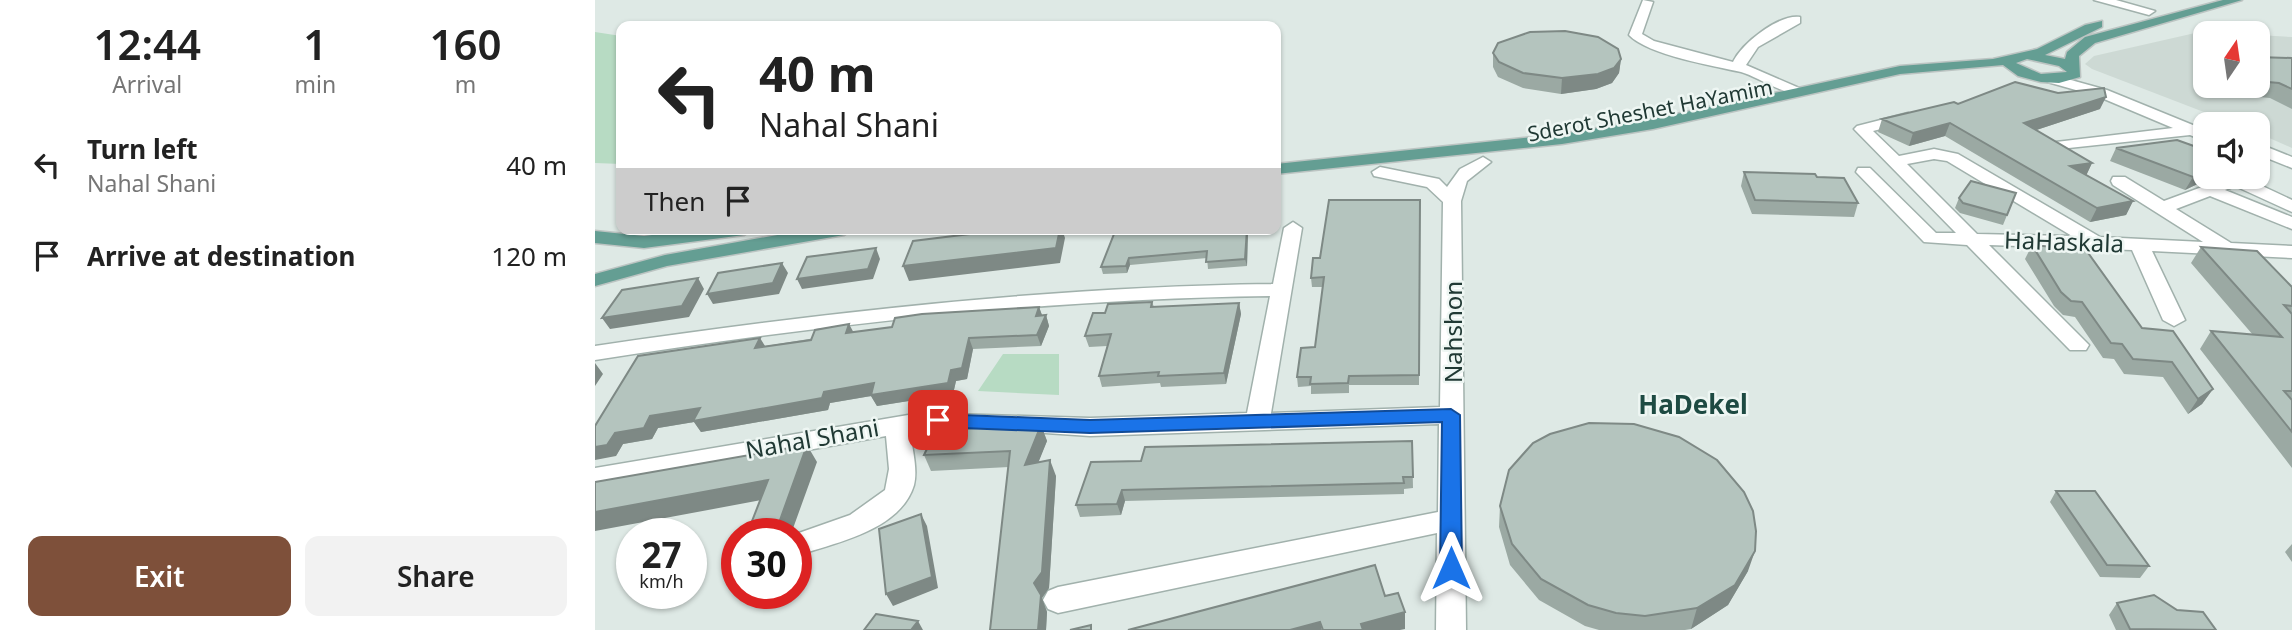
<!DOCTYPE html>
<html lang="en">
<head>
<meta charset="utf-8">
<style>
	:root { --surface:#fff; --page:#f2f2f2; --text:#222; --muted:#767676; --accent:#7e503a }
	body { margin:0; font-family:"Noto Sans",sans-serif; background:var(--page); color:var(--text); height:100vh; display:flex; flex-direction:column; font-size:26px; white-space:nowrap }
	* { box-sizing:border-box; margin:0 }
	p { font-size:23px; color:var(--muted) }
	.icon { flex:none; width:38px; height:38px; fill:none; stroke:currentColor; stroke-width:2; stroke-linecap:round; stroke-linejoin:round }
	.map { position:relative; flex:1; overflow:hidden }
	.details { display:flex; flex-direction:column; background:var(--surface); width:595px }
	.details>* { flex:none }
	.hud { position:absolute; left:21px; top:21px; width:665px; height:214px; border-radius:14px; box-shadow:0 2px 5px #0004; background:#fff; color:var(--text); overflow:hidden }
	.needle { width:46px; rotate:13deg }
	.fabs { position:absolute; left:1598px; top:21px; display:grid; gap:14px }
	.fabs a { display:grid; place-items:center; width:77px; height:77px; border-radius:14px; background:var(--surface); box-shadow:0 2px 5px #0004; font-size:35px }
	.speed { position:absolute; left:21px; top:518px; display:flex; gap:14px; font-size:35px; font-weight:700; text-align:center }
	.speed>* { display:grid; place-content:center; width:91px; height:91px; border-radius:50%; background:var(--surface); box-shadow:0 2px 5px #0004; line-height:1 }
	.speed small { font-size:18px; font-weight:400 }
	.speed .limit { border:10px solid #d22; background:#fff; color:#111 }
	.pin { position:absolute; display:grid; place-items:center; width:60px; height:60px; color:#fff; margin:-30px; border-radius:14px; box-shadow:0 4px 10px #0006 }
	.me { position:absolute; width:77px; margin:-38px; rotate:0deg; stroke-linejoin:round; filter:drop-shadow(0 0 5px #0008) }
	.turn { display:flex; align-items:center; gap:24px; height:147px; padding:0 28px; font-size:32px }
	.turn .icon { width:91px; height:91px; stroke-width:2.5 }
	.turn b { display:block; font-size:49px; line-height:60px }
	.then { display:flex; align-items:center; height:66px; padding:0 28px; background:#0003; gap:14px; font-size:26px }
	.eta { display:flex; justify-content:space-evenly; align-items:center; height:119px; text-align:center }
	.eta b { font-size:42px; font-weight:600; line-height:49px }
	.button { display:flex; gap:14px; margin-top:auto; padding:14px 28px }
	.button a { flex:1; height:80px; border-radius:14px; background:var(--accent); color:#fff; font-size:28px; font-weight:600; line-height:80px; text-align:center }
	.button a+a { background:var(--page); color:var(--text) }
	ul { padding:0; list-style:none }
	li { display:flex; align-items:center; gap:21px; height:91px; padding:0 28px }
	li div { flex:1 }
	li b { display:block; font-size:26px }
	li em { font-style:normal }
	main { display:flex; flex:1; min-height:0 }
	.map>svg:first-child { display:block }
	.built { fill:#cdd9d4 }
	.green { fill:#b7dbc3 }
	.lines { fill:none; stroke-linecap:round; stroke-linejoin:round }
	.minor-casing { stroke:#a1b1ac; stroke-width:3 }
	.major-casing { stroke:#bcc4c2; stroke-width:3 }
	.minor { fill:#fff; fill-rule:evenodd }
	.major { fill:#649e93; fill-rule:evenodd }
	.wall { fill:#9ba9a3 }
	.shaded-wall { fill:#7e8985 }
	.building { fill:#b4c4be; stroke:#7e8985; stroke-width:2 }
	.route { fill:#1a73e8; stroke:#114b97; stroke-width:2 }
	.labels { text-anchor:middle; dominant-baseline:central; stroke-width:5; stroke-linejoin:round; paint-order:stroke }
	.far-street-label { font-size:21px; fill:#203934; stroke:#eef6f3 }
	.street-label { font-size:24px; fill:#203934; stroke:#eef6f3 }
	.neighbourhood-label { font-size:26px; font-weight:bold; fill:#1d4a42; stroke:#eef6f3 }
</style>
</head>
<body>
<main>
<section class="details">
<div class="eta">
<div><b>12:44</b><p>Arrival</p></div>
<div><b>1</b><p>min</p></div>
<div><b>160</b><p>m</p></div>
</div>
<ul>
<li><svg class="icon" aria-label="left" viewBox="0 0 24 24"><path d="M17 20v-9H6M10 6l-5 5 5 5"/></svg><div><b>Turn left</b><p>Nahal Shani</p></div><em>40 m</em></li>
<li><svg class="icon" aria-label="arrive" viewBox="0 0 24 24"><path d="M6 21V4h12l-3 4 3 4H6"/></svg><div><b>Arrive at destination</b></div><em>120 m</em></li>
</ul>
<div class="button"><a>Exit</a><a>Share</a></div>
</section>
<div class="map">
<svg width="1697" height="630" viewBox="0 0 1697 630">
	<rect width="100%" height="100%" fill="#dee9e5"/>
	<path class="built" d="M1609,31l29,2h-28v53h52l1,-51 34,2v111l-34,-15 -1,-9h-22l-143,-55 -7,-5 9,-8z"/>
	<path class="green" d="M0,32l26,4v128l-26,-1z
		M408,354h56v41l-81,-4z"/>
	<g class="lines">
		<g class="minor-casing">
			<path id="minor" d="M1048,0l10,2 -11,32 12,7 79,21c9,-19 46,-48 67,-45v6l-42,24 -12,18 60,26c-12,11 -49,-15 -65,-19 -27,-6 -93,-17 -112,-37z
				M1499,0h22l39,11 -6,4z
				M1454,74l58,16 98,40v11l-15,-6 -140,15 -2,-3 8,-5 117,-14 -76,-32 -53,-15 -2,-3z
				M1313,113l5,2v6l-40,10 26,25 35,-7 24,5 142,83 103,5 -90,-57 -2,-4 2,-4h12l39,24 65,-24h14l49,23v12l-57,-26 -10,4 67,27v12l-82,-33 -34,13 55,34 61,3v12l-140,-7 33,69 -11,6 -11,-6 -31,-70 -143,-5 100,100 -3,5h-16l-103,-105 -43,-3 -68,-70 2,-4h12l66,65h20l-102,-104 3,-3zM1339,159l13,2 125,75 -95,-2 -70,-70z
				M1662,143l35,14v11l-35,-14z
				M888,157l8,5 -24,19 -6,20 5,429h-30l1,-97 -379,80 -10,-4 -5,-9 5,-9 10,-4 380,-75 1,-88 -349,12 -104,-7 -76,2c2,17 8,38 4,54 -13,44 -75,57 -112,69l-6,-2v-18l54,-19 35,-25 4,-21 -3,-33 -291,52v-20l325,-55 170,5 157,-5 23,-117c-227,3 -451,29 -675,64v-14c225,-33 450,-59 678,-62l11,-56 9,-6 9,6 -31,185 169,-6 3,-205 -16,-15 -53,-11 -2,-4 8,-5 59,12 8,8 13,-18z"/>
		</g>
		<g class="major-casing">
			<path id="major" d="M1628,0h19l-147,43 -16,13 1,21 -21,6 -18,-1 -23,-6 -15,-11 -103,9 -247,55 -91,15 -286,30v-10l286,-30 91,-15 247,-53 93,-7 44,-10 48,-24 17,-4v6l-57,28 20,4 2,-7 18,-15zM1432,59l32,7 8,6 -26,2 -25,-11z
				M104,229h54l-9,6 -100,13 -49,-5v-12l49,5z
				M216,229h42l-9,6 -177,31 -72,20v-12l70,-19z"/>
		</g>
		<use href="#minor" class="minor"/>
		<use href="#major" class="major"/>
	</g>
	<path class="wall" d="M898,53l128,6 -2,14 -7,10 -16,6 -35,5 -38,-6 -25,-11 -5,-10z
		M1662,57l35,1v51l-22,-11 -34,-3 -31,-7 1,-2h51z
		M1505,109l-64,21 56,33 -6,12 47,26 -7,14 -36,7 -145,-86 -36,10 -31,-14 4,-13z
		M1521,148l89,29h7l-27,13 -75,-29z
		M1149,172l73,5 41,26 -4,14 -102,-3 -11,-28z
		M1421,193l-13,32 -43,-12 -5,-5 4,-10z
		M825,200l-1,185h-70v8l-38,1v-8l-13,1 -1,-10 18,-30 8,-60h-11l-1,-9 9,-20z
		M521,229h132l-1,37 -39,3 -1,-11 -77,7 -3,8 -24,1 -2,-7z
		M1437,245l110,83 71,61 -11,15 -14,10 -25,-37 -39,-3 -10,-15 -11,-1 -28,-41 -12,-2 -9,-9 -29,-47z
		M1606,247l91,40v181l-92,-119 11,-18 42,4 -62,-72z
		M557,302l2,5 85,-4 2,11 -15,70 -65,3 -1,-4 -58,4 -3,-11 8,-30 -18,1 -4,-11 20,-23z
		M444,307l3,8h4l3,11 -8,20 -68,3 -6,30 -11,2 -3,13 -76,12 -6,-10 -41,7 -2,7 -127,22 -7,-10 -36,6 -6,11 -29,5 -7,12 22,-100 127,-10 88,-14z
		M446,425l6,16 -9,21 18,14 -7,112 -7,10 5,14 -1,18 -37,-163 -78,4 -7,-16z
		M817,441l1,47 -9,1v5l-279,7 -4,14 -41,2 -4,-12 65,-44z
		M1461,491l93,75 -9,12 -40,-1 -50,-75z
		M905,506l248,65 -20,34 -37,24 -6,1h-86l-14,-4 -46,-26 -29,-35 -11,-38z
		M1697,544v18l-7,-10z
		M1522,603l60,7 39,20h-100l-7,-15z"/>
	<path class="shaded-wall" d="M1026,59l-2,14 -7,10 -16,6 -35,5 1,-16z
		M1511,97l-6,12 -82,27 6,-13z
		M1355,123l-5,13 -36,10 4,-13z
		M1497,163l-6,13 -16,-10z
		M1610,170v7h7l-27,13 8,-13z
		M1538,201l-7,14 -36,7 7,-14z
		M465,229h2l3,9 -5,25 -151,18 -6,-15z
		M652,229h1l-1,37 -2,-7z
		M281,248l4,11 -7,20 -71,10 -5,-10z
		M534,258l1,7 -3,8 -1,-7z
		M187,263l6,10 -9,21 -66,10 -6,-10z
		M103,278l6,11 -15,28 -79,12 -8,-11z
		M644,303l2,11 -15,70 -2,-11z
		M444,307l4,11 -7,-2z
		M451,315l3,11 -8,20 -4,-11z
		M254,324l6,11 -9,-2z
		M165,338l7,11 -12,-1z
		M374,338l4,11 -6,30 -11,2 -3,13 -76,12 -6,-10 -41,7 -2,7 -127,22 -7,-10 -36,6 -6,11 -29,5 -7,12 -21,4v-13l20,-14 35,-17 50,-8 124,-16 127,-22z
		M0,363l8,11 -8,12z
		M1618,389l-11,15 -14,10 10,-15z
		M446,425l6,16 -16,40 -6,-16z
		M212,445l10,17 -26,72h-16z
		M455,460l6,16 -7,112 -7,10 5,14 -1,18h-8l-4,-47z
		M173,480l10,17 -183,34v-19z
		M527,490l3,11 -4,14 -4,-11z
		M326,514l6,12 11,62 -45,18 -7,-12z
		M1160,551l-7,20 -20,34 -37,24 6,-21z
		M810,612v17l-5,1h-38l-1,-6z
		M323,621l5,9h-12z
		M725,622l2,8h-32z"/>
	<path class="building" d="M970,31l33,6 20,12 3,10 -7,9 -16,6 -36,4 -39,-5 -24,-11 -6,-9 5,-10 32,-11z
		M1662,57l35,1v31l-13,-6 -22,-2z
		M1420,82l43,11 46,-5 2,9 -82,26 68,40 -22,3 63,35 -36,7 -147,-85 -37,10 -31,-14 72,-17 4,2z
		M1582,140l28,10v20l-12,7 -77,-29z
		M1149,172l71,2 2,3 27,1 14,25 -103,-3z
		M1376,181l45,12 -9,22 -44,-12 -4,-5z
		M734,200h91l-1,175 -70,1 -1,7 -38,1 1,-7h-14l4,-29 14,-1 9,-70 -13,1 2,-20h7z
		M416,229h49l-4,19 -153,18 10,-25z
		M521,229h131l-2,30 -39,3 1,-11 -78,7 -3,8 -25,1z
		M1437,245l54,5 56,78 31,3 40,58 -15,10 -26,-37 -39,-3 -11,-15 -11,-1 -29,-41 -11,-1 -10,-9z
		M1606,247l56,4 35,36v19l-8,-1 8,9v77h-8l8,9v32l-81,-101 71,6z
		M281,248l-8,21 -71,10 10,-22z
		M187,263l-9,20 -66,11 11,-21z
		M103,278l-16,28 -80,12 20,-28z
		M557,302l-1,5 88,-4 -15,70 -66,3 1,-4 -60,4 12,-42 -26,2 8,-23h12l3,-9z
		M444,307l-3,9 10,-1 -9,20 -68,3 -7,30 -11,2 -3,13 -77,12 3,-12 -50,9 -2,6 -129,23 7,-13 -50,8 -6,12 -29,5 -8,12 -12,2v-21l43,-70 122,-18 -5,10 56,-8 4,-10 34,-6 -3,9 46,-6 3,-9 27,-4z
		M994,423l45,1 45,13 38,23 27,32 9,19 3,20 -1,20 -20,34 -38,23 -52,8 -29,-3 -28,-8 -47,-26 -29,-35 -12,-38 9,-36 24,-27 17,-9z
		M446,425l-16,40 25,-5 -8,112 -8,11 7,12 -3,35h-48l20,-179 -86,4 12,-25z
		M817,441l1,36h-10l1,6 -282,7 -5,14 -41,1 15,-43 50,-1 4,-14z
		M212,445l-32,89h-28l21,-54 -173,32v-30z
		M1461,491h39l54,75 -42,-1z
		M326,514l11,63 -46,17 -7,-65z
		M780,565l10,31 13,-3 7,19 -44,12 2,6h-40l-3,-8 -30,8h-162z
		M1559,595l23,15 26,2 13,18 -86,-1 -13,-26z
		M281,614l42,7 -7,9h-47z
		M496,625v5h-21z"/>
	<path class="route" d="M856,409l9,6 2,153 -3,7 -8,2 -8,-2 -3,-7 2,-146 -352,11 -152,-6 -9,-7 9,-6 152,6z"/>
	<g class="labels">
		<g class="far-street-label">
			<text transform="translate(1055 110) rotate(-11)">Sderot Sheshet HaYamim</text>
		</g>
		<g class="street-label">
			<text transform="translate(1469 241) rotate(2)">HaHaskala</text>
			<text transform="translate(857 332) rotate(-90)">Nahshon</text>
			<text transform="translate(217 438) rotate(-10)">Nahal Shani</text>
		</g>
		<g class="neighbourhood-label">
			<text x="1098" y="404">HaDekel</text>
		</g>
	</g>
</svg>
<div class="fabs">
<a><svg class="needle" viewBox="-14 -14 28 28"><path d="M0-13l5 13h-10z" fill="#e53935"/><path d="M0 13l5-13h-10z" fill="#767676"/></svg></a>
<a><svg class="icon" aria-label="sound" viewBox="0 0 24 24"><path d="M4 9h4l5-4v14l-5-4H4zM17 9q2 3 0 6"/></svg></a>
</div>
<div class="speed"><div>27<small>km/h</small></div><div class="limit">30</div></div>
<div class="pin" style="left:343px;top:420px;background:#d93025"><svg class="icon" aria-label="arrive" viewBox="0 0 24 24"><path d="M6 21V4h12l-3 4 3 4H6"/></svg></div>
<svg class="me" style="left:856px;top:568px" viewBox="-20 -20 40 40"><path d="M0-17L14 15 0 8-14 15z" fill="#1a73e8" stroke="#fff" stroke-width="4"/></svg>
<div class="hud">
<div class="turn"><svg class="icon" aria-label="left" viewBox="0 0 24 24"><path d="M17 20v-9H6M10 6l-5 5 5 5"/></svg><div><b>40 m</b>Nahal Shani</div></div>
<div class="then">Then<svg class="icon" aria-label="arrive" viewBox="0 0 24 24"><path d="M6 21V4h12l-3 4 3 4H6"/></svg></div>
</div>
</div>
</main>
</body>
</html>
